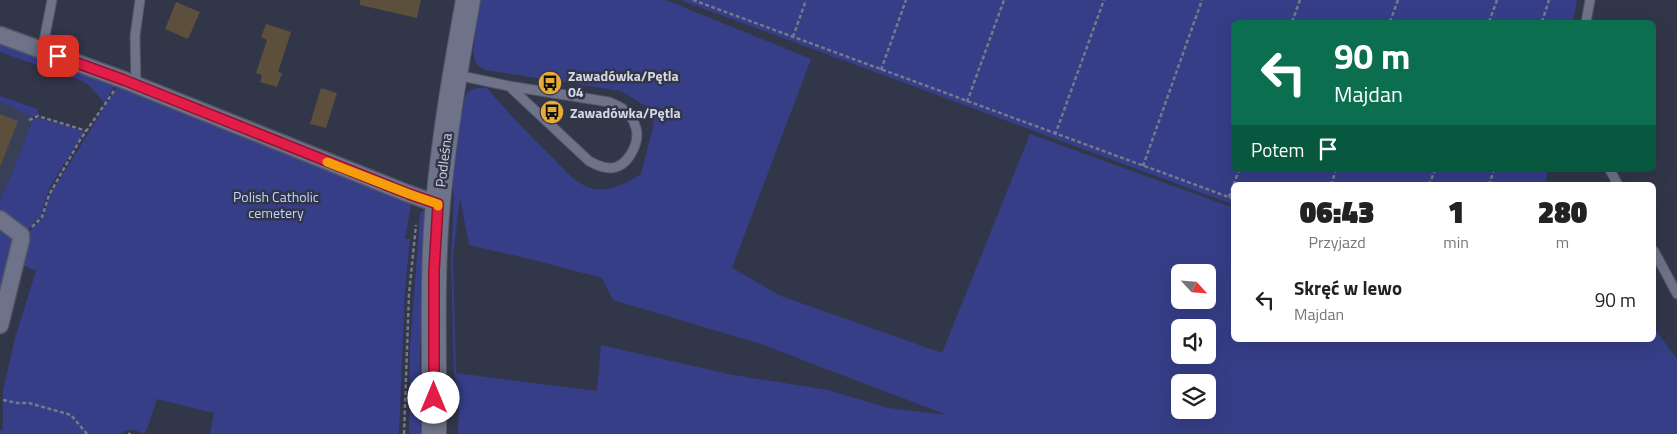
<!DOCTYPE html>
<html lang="pl">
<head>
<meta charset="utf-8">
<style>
	:root { --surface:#fff; --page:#f6f6f6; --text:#222; --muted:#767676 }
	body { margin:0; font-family:"Titillium Web",sans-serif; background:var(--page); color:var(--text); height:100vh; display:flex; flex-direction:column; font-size:19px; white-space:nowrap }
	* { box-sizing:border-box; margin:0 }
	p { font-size:16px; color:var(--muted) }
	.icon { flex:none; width:28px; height:28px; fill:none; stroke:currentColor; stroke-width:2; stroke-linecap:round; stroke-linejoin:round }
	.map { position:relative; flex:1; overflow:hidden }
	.drawer { position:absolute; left:1231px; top:182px; width:425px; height:160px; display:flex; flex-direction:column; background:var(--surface); border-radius:8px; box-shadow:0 5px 20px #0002 }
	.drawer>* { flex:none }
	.top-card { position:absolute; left:1231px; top:20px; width:425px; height:152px; border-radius:8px; box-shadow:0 5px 20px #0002; background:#0b6e4f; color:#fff; overflow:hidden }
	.needle { width:32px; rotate:116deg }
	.tools { position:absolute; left:1171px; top:264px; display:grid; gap:10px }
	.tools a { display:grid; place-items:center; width:45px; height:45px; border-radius:8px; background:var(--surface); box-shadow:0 5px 20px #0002; font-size:25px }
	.pin { position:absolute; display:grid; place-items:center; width:42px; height:42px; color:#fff; margin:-21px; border-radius:10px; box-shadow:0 2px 8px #0006 }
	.me { position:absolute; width:55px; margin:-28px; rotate:0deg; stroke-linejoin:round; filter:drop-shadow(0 0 4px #0008) }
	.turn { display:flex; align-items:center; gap:18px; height:105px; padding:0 20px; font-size:22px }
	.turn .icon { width:65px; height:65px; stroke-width:2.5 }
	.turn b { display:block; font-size:35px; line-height:42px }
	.then { display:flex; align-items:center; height:48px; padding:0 20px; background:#0003; gap:10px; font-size:19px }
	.eta { display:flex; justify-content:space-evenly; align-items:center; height:85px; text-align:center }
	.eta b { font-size:30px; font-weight:800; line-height:35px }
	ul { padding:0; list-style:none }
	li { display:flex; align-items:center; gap:15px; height:65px; padding:0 20px }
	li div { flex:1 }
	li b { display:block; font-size:19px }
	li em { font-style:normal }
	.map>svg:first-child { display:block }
	.built { fill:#3a3f58 }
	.green { fill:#363e87; fill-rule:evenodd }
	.building { fill:#5c503d }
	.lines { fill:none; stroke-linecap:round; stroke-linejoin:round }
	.service-casing { stroke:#525565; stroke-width:11 }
	.minor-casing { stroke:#525565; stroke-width:19 }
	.secondary-casing { stroke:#525565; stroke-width:26 }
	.path { stroke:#767989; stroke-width:2.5; stroke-dasharray:4 2.5; stroke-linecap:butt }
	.service { stroke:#6e7389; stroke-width:9 }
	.minor { stroke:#6e7389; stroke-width:16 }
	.secondary { stroke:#6e7389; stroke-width:24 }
	.route-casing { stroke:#92132f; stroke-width:12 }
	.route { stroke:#e11d48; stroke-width:9 }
	.slow { stroke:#f59e0b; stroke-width:9 }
	.labels { text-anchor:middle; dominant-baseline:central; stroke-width:5; stroke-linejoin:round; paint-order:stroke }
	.poi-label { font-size:14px; font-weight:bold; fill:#d5d8e4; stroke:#323649; text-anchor:start }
	.street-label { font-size:14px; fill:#d5d8e4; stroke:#323649 }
	.park-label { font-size:14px; fill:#c6d1fe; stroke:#323649 }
</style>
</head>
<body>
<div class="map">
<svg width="1677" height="434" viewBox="0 0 1677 434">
	<rect width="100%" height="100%" fill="#323649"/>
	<path class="built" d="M0,101l29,13 4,5 -23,59 -10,22z"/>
	<path class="green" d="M479,0h187l145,59 -79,209 49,28 161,57 88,-219 204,74v132h420v-12l23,31v75h-1219l1,-41 -5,-21 -3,-112 3,-63 -5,-31 9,-52 4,1c3,-19 2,-29 25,-27 19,23 41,45 63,67 11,11 23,26 37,32 19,7 39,-3 54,-13l13,-51 -9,-17 -24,-15 -136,-21 -9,-6 -3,-11zM460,197l9,48 61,14 72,19 11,22 148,44 186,71 -59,-7 -60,-18 -95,-15 -132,-30 -4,46 -141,-18 -3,-115zM1180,272h28v28h-28zM1180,328h28v27h-28zM1180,382h28v28h-28z
		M680,0h897l-4,22h-339v148h314l-3,15h-311v20z
		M0,41l115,44 -10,18c-8,-7 -12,-15 -20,-21l-85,-30z
		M117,87l118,45 176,73 -6,34h5l-5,51 -6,144h-189l4,-21 -57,-14 -10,30 -3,5c-9,-4 -16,-7 -24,0h-120v-4h3v-39l12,-53 21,-67 -14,-6 7,-33 14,-14 7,-23z
		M0,96l37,13 2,5 -7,3 -32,-16z
		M39,118l13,3 32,11 -33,53 -6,15 -4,16 -15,15 -26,-17v-14l10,-22 23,-59z
		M424,210l2,5 -6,137 1,82h-12l1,-87 10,-133z
		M0,224l9,5 5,12 -14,53z"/>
	<path class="building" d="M360,0h61l-4,18 -57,-13z
		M176,2l24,10 -12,27 -23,-10z
		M266,24l25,8 -13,40 4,1 -5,14 -17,-5 2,-7 -6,-2 11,-33 -6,-3z
		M321,88l16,5 -11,35 -16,-4z
		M0,114l18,7 -17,44h-1z"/>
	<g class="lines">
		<g class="service-casing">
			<path id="service" d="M1586,22l4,-22
				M42,51l10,-51
				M457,75l52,11 100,16c4,2 10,4 14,7 6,4 11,12 13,19 4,15 -8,39 -25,40 -8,0 -15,-3 -22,-7l-80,-75
				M136,85l-1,-49 5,-36
				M1610,170l8,15
				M1654,251l23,43"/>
		</g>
		<g class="minor-casing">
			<path id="minor" d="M0,35l124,45 285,114 29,10
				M0,219l21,16v5l-21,85"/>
		</g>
		<g class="secondary-casing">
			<path id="secondary" d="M434,434c1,-77 -3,-155 4,-231 6,-68 18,-136 30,-203"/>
		</g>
		<path class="path" d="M693,0l541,199
			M1292,22l8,-22
			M1390,22l8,-22
			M1489,22l8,-22
			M1542,22l7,-22
			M793,37l13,-37
			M881,70l25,-70
			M967,102l37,-102
			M29,120l9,-4 49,15
			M1055,135l49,-135
			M1143,166l59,-166
			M1331,185l5,-15
			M1429,185l6,-15
			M1489,185l5,-15
			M1229,197l10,-27
			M32,227l10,-10 7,-22 31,-55 34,-49
			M3,400l14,3h12l42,12 16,19
			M128,434h3
			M404,434l5,-140 7,-69"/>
		<use href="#service" class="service"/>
		<use href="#minor" class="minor"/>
		<use href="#secondary" class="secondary"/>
	</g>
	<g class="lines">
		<g class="route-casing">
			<path id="route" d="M58,56l66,24 285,114 29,10 -4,67v127"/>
		</g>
		<use href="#route" class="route"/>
		<path class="slow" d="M327,162l82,32 29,10v2"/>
	</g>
	<defs>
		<g id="bus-disc" transform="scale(1.25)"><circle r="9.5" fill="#e9ab38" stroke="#323649"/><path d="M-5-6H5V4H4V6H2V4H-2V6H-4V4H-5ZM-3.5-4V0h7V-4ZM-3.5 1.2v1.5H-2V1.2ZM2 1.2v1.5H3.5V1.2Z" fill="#111"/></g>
	</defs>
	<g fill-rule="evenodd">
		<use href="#bus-disc" x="550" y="83"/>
		<use href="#bus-disc" x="552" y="112"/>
	</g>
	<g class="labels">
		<g class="poi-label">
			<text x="568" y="75">Zawadówka/Pętla<tspan x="568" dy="16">04</tspan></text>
			<text x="570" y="112">Zawadówka/Pętla</text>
		</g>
		<g class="street-label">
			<text transform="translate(443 160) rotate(-83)">Podleśna</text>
		</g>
		<g class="park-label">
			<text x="276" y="196">Polish Catholic<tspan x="276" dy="16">cemetery</tspan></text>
		</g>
	</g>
</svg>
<div class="tools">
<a><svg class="needle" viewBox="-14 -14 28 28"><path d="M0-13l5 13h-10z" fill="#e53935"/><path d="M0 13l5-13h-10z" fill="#767676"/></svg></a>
<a><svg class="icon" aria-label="sound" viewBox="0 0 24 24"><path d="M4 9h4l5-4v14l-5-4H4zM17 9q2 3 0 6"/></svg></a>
<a><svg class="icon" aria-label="layers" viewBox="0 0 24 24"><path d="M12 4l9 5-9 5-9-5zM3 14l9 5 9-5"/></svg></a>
</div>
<div class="pin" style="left:58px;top:56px;background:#d93025"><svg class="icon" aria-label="arrive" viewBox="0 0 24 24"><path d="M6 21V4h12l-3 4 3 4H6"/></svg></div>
<svg class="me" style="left:434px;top:398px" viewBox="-20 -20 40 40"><circle r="19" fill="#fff"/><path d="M0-13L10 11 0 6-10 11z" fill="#e11d48"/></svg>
<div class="top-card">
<div class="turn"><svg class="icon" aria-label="left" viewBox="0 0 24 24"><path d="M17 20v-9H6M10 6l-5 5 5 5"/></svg><div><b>90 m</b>Majdan</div></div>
<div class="then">Potem<svg class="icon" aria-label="arrive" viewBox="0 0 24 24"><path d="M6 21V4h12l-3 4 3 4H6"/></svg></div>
</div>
<section class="drawer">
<div class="eta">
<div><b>06:43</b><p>Przyjazd</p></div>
<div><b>1</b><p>min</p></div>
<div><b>280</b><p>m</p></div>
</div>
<ul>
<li><svg class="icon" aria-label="left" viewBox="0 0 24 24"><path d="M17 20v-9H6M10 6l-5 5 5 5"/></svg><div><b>Skręć w lewo</b><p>Majdan</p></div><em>90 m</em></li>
</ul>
</section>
</div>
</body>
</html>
